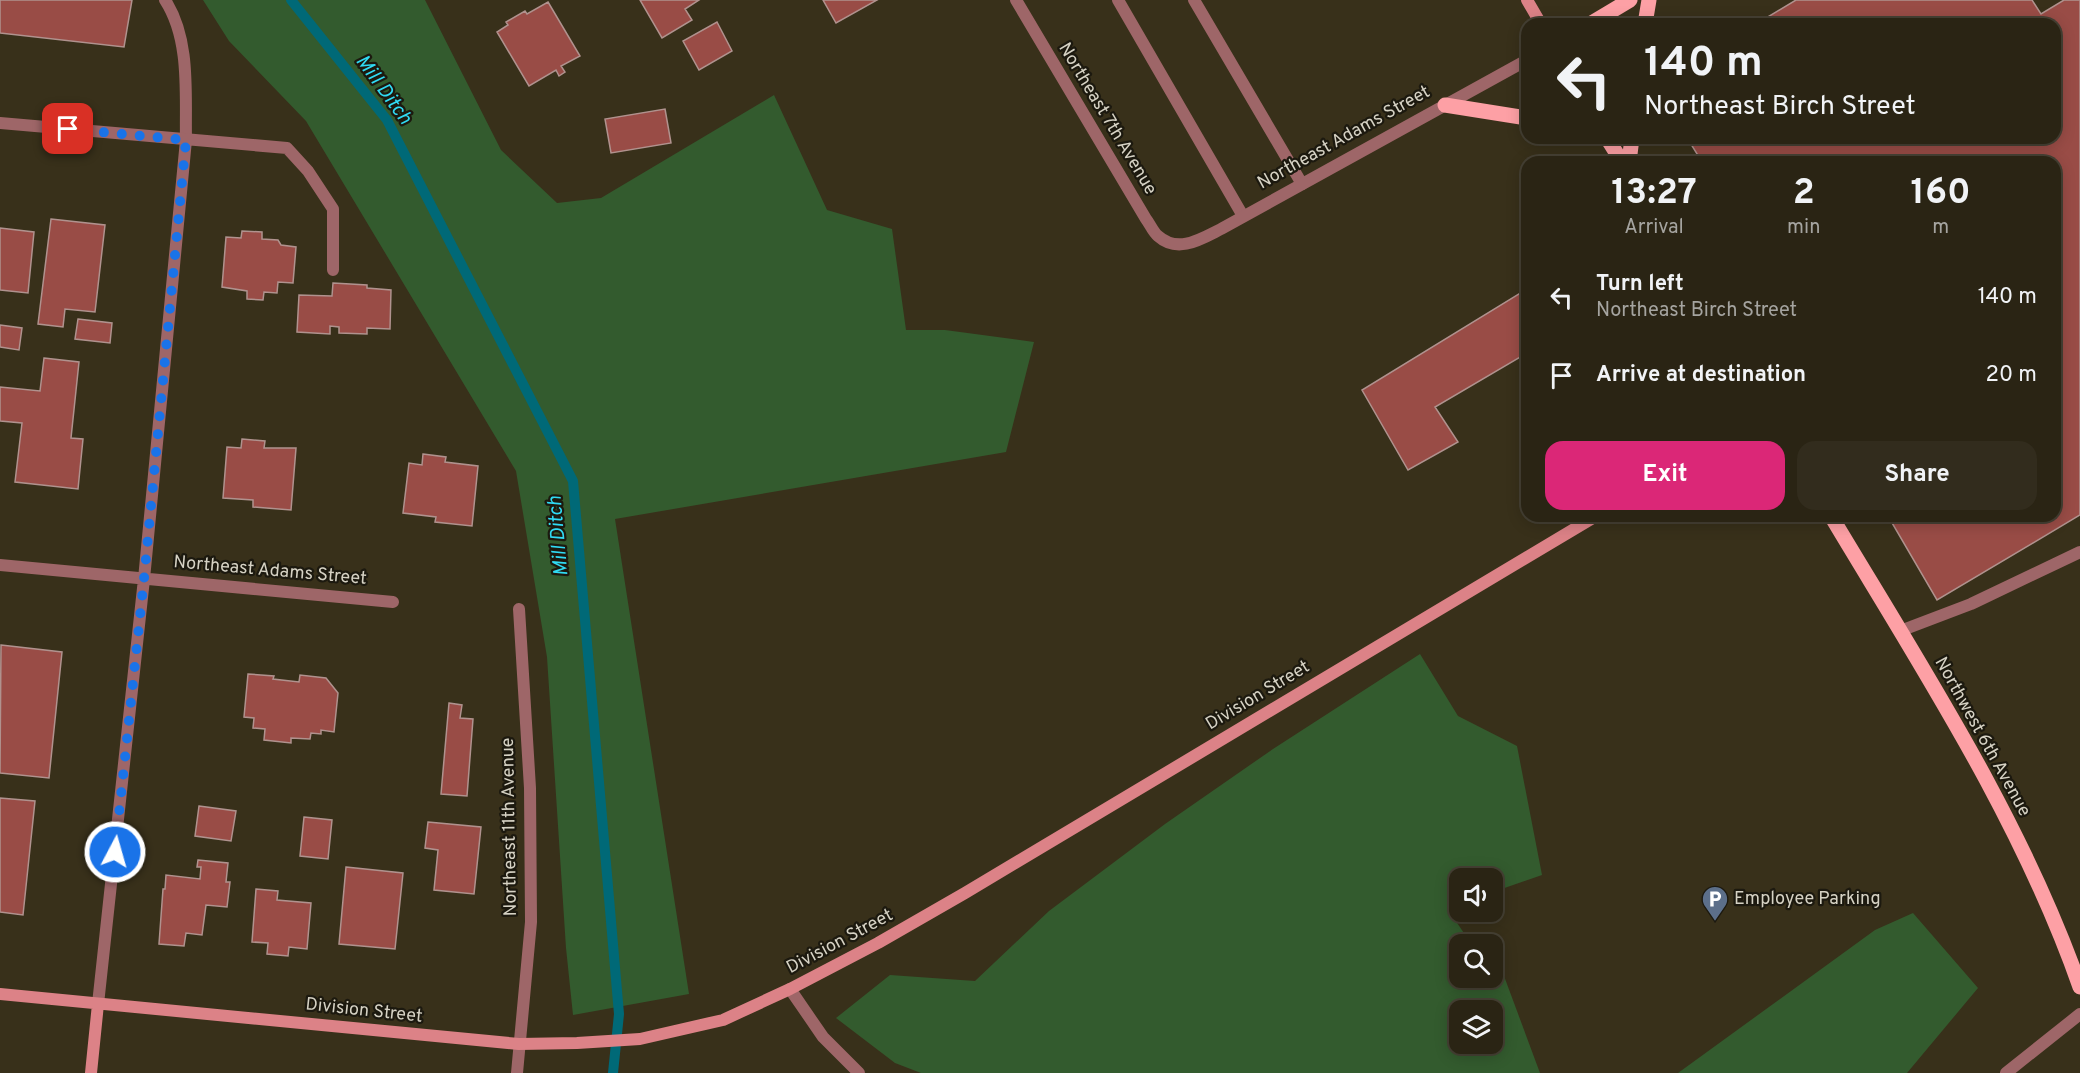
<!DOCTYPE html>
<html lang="en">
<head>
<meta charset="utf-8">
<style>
	:root { --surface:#2a2414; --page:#322c1d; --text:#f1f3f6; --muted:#a5a4a0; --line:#464134; --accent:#db2777 }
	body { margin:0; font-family:Overpass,sans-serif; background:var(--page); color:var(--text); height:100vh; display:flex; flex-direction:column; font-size:22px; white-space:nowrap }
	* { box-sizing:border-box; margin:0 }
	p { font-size:20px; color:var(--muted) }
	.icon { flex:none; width:33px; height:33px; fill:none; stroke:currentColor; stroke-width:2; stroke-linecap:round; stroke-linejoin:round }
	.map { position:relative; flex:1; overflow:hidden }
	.sheet { position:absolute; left:1521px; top:156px; width:540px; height:366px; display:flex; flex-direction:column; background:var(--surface); border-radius:18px; box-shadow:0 3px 15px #0003,0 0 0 2px var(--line) }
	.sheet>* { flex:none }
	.guide { position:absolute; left:1521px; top:18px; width:540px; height:126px; border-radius:18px; box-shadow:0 3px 15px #0003,0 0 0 2px var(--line); background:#2a2414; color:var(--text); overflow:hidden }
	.tools { position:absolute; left:1449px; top:868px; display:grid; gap:12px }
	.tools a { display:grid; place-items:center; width:54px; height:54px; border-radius:12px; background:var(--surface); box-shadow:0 3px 15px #0003,0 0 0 2px var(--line); font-size:30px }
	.pin { position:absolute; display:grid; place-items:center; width:51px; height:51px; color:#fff; margin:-26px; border-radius:12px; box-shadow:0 3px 9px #0006 }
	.me { position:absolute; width:66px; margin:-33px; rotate:6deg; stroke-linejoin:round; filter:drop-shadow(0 0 4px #0008) }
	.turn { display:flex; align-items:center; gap:21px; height:126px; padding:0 24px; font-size:27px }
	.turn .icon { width:78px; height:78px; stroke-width:2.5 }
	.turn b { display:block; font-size:42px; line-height:51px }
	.eta { display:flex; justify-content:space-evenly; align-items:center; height:102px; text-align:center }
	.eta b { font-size:36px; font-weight:700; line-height:42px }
	.action { display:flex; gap:12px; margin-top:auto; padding:12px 24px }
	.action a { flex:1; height:69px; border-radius:18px; background:var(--accent); color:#fff; font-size:24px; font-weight:700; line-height:69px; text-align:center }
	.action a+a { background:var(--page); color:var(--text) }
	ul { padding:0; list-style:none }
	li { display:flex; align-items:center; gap:18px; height:78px; padding:0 24px }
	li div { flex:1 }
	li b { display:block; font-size:22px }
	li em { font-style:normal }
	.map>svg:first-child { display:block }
	.green { fill:#335b2e; fill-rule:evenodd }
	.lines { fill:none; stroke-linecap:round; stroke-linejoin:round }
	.stream { stroke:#006977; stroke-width:10 }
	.building { fill:#994c46; stroke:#b0928e; stroke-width:1.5 }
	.lane { stroke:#9e6668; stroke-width:12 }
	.street { stroke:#9e6668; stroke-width:12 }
	.secondary { stroke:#dc8287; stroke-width:12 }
	.primary { stroke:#fda0a5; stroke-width:15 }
	.route { stroke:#1a73e8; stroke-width:10; stroke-dasharray:0 18 }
	.labels { text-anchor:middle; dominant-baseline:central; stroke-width:4.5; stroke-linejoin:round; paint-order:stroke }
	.street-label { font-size:18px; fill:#d6d2c4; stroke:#1c190f }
	.poi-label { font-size:18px; fill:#d6d2c4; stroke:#1c190f; text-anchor:start }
	.water-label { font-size:20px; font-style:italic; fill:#30dbf4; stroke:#1c190f }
</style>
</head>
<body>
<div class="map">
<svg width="2080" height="1073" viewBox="0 0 2080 1073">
	<rect width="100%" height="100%" fill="#38301a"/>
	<path class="green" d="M203,0h222l76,150 56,53 44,-5 173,-103 53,115 65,19 14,101h39l89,12 -28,110 -391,67 74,475 -116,21 -7,-67 -19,-291 -31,-186 -210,-350 -77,-80z
		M1420,654l38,62 59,30 25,129 -49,17 -1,-13h-32l-1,24 -12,5 25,37h-12v33h32l1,-13 11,11 36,97h-619l-26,-10 -59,-45 54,-43 85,6 74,-70 116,-87 108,-75zM1460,1011h32v33h-32z
		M1913,913l65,75 -71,85h-229l197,-143z"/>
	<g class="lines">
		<path class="stream" d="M291,0l96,120 186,361 46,533 -6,59"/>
	</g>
	<path class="building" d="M0,0h132l-8,47 -124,-14z
		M640,0h59l-14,9 7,11 -30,18z
		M823,0h54l-41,23z
		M1796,0h236l9,14 23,-14h16v515l-143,85 -49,-84h167v-354h-353l-13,-21 1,-3h365v-114h-299z
		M548,2l32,54 -19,10 4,6 -6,4 -3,-6 -27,16 -32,-54 11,-7 -2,-3 19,-11 2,3z
		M717,22l15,29 -33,19 -16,-29z
		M665,109l6,34 -60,10 -6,-34z
		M51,219l54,6 -10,87 -30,-3 -2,18 -25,-3z
		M0,228l34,4 -6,61 -28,-3z
		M242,231l20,1v7l16,1 3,5 15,2 -3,36 -15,-1 -1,11 -13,-1 -1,8 -16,-1v-8l-25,-4 4,-50 15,1z
		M333,283l34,2v3l24,2 -1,39 -23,-1v6l-28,-1v-6l-9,-1v8l-33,-2 2,-37 33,1z
		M1527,289v64l-92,54 23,35 -50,28 -46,-80z
		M78,319l34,4 -2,20 -35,-4z
		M0,325l22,3 -3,22 -19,-3z
		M44,358l35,4 -8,76 12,1 -5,50 -63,-7 7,-59 -22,-2v-34l40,4z
		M242,439l23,2 -1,7h32l-5,62 -38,-3v-7l-30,-2 4,-51 14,1z
		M423,454l23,3 -1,5 33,4 -6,60 -37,-4 1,-5 -33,-4 6,-50 13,2z
		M1,645l61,7 -13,126 -49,-5z
		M248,674l26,2 -1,3 26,3 1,-7 26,3 12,15 -4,39 -13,-2v4l-10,-1 -1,6 -19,-1v5l-27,-3 1,-11 -12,-1 1,-10 -10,-1z
		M449,703l13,2 -2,13 13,1 -6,77 -26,-2z
		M0,798l35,3 -12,114 -23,-3z
		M199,806l37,5 -5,30 -36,-5z
		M304,817l28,3 -4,39 -28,-3z
		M428,822l53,5 -7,67 -40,-4 4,-40 -13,-2z
		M198,860l30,3 -2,19h4l-3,25 -21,-2 -4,30 -16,-2 -2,13 -25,-2 4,-55h2l1,-14 34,4 1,-12h-4z
		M346,867l57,6 -8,76 -56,-5z
		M256,889l22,2 -1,9 34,3 -4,46 -18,-2 -1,9 -21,-2 1,-11 -16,-1z"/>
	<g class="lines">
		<path class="lane" d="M165,0c26,40 20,95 21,140
			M1118,0l125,216
			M1194,0l108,184
			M1900,631l71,-27 109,-52
			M790,989l33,48 36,36"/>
		<path class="street" d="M1016,0l130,219c4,5 7,13 12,17 20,18 43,3 63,-7l306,-169
			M0,123l287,25 21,23 25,38v61
			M0,565l393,37
			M98,1004l46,-425 42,-439
			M517,1073l14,-151 -1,-134 -11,-179
			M2006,1073l74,-59"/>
		<path class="secondary" d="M1527,0l14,24
			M0,994l519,50 58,-1 63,-4 83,-19 67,-31 88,-46 87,-50 631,-377
			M91,1073l7,-69"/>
		<path class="primary" d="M1590,24l40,-24
			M1645,24l4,-24
			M1445,105l82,13
			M1607,138l15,24
			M1629,162l3,-24
			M1831,516c91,152 190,303 249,471"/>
	</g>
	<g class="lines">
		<path class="route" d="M68,129l118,11 -42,439 -29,273"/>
	</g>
	<defs>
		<g id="parking-pin" transform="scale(1.35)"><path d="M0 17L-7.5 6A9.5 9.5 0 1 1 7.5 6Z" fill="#5c6f8a" stroke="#1c190f"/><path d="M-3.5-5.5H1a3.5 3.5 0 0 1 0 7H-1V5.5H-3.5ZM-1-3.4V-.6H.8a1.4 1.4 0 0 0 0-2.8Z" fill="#fff"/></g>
	</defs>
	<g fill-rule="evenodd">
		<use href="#parking-pin" x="1715" y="899"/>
	</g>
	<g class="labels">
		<g class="street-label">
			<text transform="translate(1107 119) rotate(59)">Northeast 7th Avenue</text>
			<text transform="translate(1344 138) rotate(-29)">Northeast Adams Street</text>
			<text transform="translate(270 571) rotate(5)">Northeast Adams Street</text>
			<text transform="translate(1258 696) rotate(-31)">Division Street</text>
			<text transform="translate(1982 737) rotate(61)">Northwest 6th Avenue</text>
			<text transform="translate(510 827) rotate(-91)">Northeast 11th Avenue</text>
			<text transform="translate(840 942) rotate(-28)">Division Street</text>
			<text transform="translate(364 1011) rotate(6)">Division Street</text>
		</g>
		<g class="poi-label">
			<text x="1734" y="899">Employee Parking</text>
		</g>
		<g class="water-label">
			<text transform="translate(383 90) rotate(54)">Mill Ditch</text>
			<text transform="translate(559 536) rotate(-95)">Mill Ditch</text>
		</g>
	</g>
</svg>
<div class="tools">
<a><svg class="icon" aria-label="sound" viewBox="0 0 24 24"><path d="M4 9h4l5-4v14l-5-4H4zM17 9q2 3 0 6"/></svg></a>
<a><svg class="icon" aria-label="search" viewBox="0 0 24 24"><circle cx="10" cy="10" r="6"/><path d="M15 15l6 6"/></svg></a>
<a><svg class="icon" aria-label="layers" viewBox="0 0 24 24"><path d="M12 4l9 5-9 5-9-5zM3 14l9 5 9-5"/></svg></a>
</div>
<div class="pin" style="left:68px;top:129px;background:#d93025"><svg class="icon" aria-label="arrive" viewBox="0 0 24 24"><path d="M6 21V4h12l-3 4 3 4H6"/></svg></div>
<svg class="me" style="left:115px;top:852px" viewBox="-20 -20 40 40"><circle r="17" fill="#1a73e8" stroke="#fff" stroke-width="3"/><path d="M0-11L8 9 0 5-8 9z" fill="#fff"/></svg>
<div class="guide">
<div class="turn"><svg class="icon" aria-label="left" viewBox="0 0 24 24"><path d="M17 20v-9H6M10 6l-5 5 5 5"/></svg><div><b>140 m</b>Northeast Birch Street</div></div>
</div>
<section class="sheet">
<div class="eta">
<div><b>13:27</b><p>Arrival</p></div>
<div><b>2</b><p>min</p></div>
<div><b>160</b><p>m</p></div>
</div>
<ul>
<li><svg class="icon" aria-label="left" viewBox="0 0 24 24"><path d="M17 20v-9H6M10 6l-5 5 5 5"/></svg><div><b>Turn left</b><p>Northeast Birch Street</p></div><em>140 m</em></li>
<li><svg class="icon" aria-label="arrive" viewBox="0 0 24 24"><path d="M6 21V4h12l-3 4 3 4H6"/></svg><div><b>Arrive at destination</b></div><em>20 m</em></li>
</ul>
<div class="action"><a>Exit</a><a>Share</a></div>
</section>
</div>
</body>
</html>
